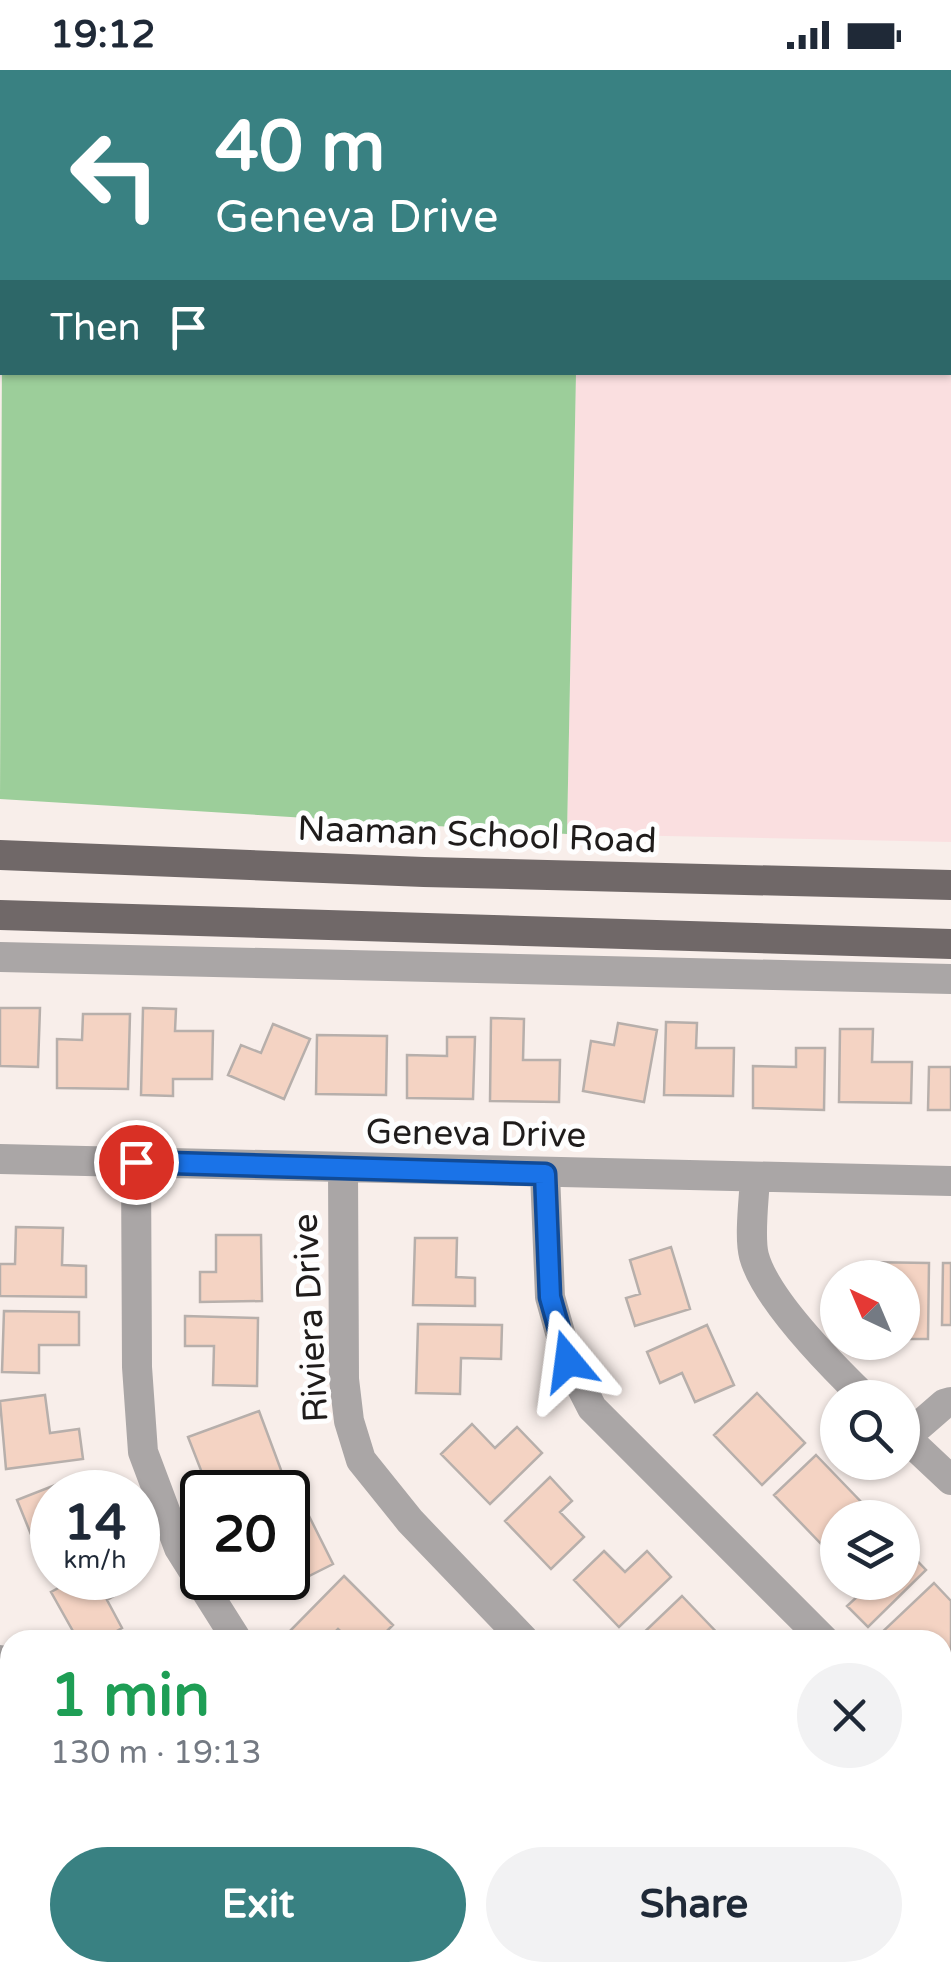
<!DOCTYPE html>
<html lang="en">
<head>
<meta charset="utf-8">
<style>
	:root { --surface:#fff; --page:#f2f2f3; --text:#1f2937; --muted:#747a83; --accent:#398182 }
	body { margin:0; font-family:"Varela Round",sans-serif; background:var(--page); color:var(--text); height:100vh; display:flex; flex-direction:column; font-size:38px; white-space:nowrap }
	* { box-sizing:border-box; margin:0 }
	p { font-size:32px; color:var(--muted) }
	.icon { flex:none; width:55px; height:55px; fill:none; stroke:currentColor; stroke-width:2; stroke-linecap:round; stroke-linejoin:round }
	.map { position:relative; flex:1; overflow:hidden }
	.side { position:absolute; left:0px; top:1560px; width:952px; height:352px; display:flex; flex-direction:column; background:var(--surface); border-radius:30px 30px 0 0; box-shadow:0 2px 8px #0004 }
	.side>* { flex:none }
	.hud { position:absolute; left:0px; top:0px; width:952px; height:305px; box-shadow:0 2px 8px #0004; background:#398182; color:#fff; overflow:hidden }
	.needle { width:65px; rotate:316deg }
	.controls { position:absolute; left:820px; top:1190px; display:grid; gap:20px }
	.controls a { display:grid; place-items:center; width:100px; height:100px; border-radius:50%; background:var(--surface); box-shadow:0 2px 8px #0004; font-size:50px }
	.speed { position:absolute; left:30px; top:1400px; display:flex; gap:20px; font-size:50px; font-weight:700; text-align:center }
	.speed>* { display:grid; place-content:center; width:130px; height:130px; border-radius:50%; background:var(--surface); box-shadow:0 2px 8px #0004; line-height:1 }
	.speed small { font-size:25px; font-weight:400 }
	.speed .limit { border:5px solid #111; border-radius:15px; background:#fff; color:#111 }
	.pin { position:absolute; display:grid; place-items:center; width:85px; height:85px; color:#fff; margin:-42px; border:5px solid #fff; border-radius:50%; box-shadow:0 2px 10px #0007 }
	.me { position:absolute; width:110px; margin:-55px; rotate:344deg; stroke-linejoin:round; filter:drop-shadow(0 0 8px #0008) }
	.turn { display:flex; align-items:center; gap:35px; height:210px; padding:0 50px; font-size:45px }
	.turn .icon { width:130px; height:130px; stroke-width:2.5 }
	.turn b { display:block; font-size:70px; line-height:85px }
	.then { display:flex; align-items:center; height:95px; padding:0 50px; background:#0003; gap:20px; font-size:38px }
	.round { display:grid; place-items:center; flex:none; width:105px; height:105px; border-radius:52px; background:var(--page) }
	.overview { display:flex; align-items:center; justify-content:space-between; height:170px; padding:0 50px }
	h1 { font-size:60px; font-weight:800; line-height:75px; color:#1e9e55 }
	.primary-button { display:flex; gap:20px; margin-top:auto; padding:20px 50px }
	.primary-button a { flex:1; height:115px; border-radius:60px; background:var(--accent); color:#fff; font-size:40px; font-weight:800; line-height:115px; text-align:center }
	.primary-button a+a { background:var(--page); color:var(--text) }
	.status { display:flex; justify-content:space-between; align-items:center; height:70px; padding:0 50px; background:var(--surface); direction:ltr }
	.status svg { height:28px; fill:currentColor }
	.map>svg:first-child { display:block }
	.education { fill:#fadfe0 }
	.green { fill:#9cce9a }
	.building { fill:#f4d3c3; stroke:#b7afab; stroke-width:2.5 }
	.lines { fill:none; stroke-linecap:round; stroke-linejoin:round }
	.minor { stroke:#aaa6a6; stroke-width:30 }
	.major { stroke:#706868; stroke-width:30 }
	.route-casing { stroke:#114b97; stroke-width:25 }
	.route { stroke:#1a73e8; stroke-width:18 }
	.labels { text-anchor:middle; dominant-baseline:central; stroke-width:10; stroke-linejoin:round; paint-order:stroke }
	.street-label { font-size:35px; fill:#1f1c1b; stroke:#fefefe }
</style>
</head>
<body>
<div class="status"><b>19:12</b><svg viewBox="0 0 49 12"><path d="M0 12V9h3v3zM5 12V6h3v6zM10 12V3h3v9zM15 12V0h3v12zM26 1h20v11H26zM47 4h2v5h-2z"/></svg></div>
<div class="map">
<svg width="951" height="1912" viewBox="0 0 951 1912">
	<rect width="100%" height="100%" fill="#f8eeea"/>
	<path class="education" d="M583,0h368v772l-384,-8 9,-461 374,-1v-300z"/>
	<path class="green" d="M2,281v21l574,1 -9,461 -567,-35z"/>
	<path class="building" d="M0,938h40l-2,59 -38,-1z
		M143,938l33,1 -1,22h38l-1,48h-39v17l-32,-1z
		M83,944h47l-2,75 -71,-1v-49l25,1z
		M491,948l33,1 -1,41h37l-1,42 -69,-1z
		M666,952l31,1 -1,25h38l-1,48 -69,-1z
		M618,953l39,7 -13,72 -61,-11 8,-50 23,4z
		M273,954l37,15 -26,60 -56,-24 13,-30 20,8z
		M840,959h33l-1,33h40l-1,41 -72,-1z
		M317,965l70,1 -1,59 -70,-1z
		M447,967h28l-2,62 -66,-1v-43l40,1z
		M796,978h29l-1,62 -71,-2v-42l43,1z
		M929,997h22v43h-23z
		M16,1157l47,1 -1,37 24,1v31l-86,-1v-32h15z
		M216,1165h45l1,66 -62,1v-30h16z
		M415,1168h42l-1,39 19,1v28l-62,-1z
		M671,1177l19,62 -55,17 -9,-28 14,-4 -10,-34z
		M864,1192l65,1 -1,76h-26v-61h-38z
		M943,1193h8v62h-9z
		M4,1241l75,1v33h-40v28l-37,-1z
		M185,1246l73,2 -1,68 -44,-1 1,-39h-29z
		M418,1254l84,1 -1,34 -40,-1 -1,36 -44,-1z
		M707,1255l27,60 -39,17 -13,-29 -22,10 -13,-31z
		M757,1323l48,50 -43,42 -48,-50z
		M45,1325l5,38 29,-4 4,30 -77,10 -6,-68z
		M259,1341l25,67 -39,14h-18l-8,-19 -15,5 -16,-41z
		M472,1354l23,24 22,-21 25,26 -52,51 -49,-50z
		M816,1385l51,53 -10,10h-19v18l-13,12 -51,-53z
		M78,1406l7,16h-33v68l-9,4 -26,-64z
		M550,1407l22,24 -12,11 24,25 -33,32 -46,-48z
		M301,1430l32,64 -50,25 -6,-11h11v-71z
		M902,1475l24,25 -58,57 -21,-21 11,-10 -13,-14h57z
		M604,1481l21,21 22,-21 24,26 -52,50 -45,-47z
		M344,1506l49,49 -15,15h-28l-12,-11 -11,11h-38l-4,-4z
		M77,1508h43l6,11 -19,11 15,28 -21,12h-23l-27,-48z
		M934,1513l17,18v56l-4,3 -5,-5v-15h-14l-4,-4 -4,4h-37l-4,-5z
		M682,1526l42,44h-88z
		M0,1730l10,11v52l-10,9z
		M946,1774l5,6v31l-8,8 8,8v34l-9,8v-92z
		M76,1902h75l-10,10h-55z
		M372,1902h40l-10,10h-21z
		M435,1902h50l-10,10h-50z
		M625,1902h47l-10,10h-27z
		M697,1902h53l10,10h-68l-3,-3z"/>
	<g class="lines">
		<path class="minor" d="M56,2l1,-2
			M0,106l2,-3
			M0,887l951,22
			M0,1089l951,22
			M136,1092l1,205 6,85 36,96 58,92
			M343,1099l1,210 5,42 12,39 49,61 114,119
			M545,1103l5,124 18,64 24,47 232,232
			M755,1108c-1,21 -6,59 -1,78 12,44 78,110 111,142
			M902,1364l49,46
			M906,1367l38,-33 7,-2
			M0,1590l10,17
			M942,1691l9,9
			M278,1902l10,10
			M568,1902l9,10
			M862,1902l9,10"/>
		<path class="major" d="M0,785l424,17 527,13
			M0,845l951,29"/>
	</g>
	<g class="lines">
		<g class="route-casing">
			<path id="route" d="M136,1092l409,12 5,123 18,64"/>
		</g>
		<use href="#route" class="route"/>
	</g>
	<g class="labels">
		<g class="street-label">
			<text transform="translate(477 765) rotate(2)">Naaman School Road</text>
			<text transform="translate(476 1064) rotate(1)">Geneva Drive</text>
			<text transform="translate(311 1248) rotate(-93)">Riviera Drive</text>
		</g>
	</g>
</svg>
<div class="controls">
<a><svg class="needle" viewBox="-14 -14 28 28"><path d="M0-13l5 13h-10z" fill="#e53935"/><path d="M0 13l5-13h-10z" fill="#747a83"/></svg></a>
<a><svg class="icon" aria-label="search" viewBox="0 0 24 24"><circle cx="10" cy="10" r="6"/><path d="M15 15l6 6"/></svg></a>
<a><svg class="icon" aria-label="layers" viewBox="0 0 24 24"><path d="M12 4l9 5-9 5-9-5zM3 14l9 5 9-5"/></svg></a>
</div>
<div class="speed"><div>14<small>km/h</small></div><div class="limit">20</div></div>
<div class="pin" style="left:136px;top:1092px;background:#d93025"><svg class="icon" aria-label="arrive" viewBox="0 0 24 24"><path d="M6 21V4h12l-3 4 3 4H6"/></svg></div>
<svg class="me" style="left:568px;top:1291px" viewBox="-20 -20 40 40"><path d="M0-17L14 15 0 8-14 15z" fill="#1a73e8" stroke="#fff" stroke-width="4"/></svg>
<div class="hud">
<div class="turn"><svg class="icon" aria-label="left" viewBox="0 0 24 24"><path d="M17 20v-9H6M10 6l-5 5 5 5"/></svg><div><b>40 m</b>Geneva Drive</div></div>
<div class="then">Then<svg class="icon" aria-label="arrive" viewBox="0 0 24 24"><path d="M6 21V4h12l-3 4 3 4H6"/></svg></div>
</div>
<section class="side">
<div class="overview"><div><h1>1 min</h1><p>130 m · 19:13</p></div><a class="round"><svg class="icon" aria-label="close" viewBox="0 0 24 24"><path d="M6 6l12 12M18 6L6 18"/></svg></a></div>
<div class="primary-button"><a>Exit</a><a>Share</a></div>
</section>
</div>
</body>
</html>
